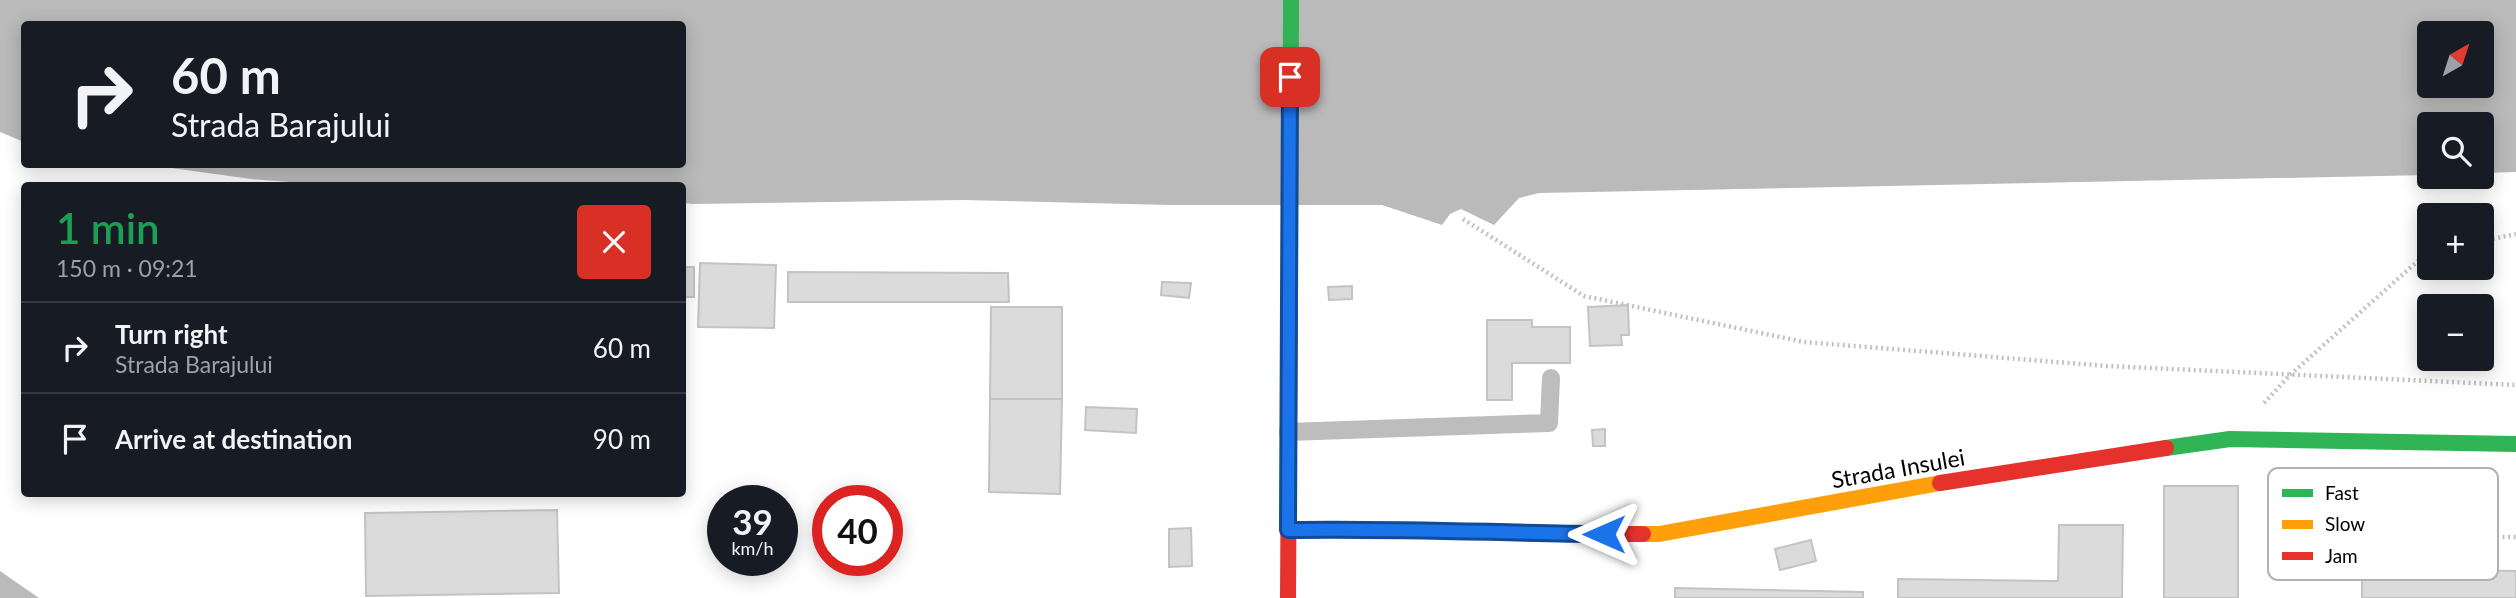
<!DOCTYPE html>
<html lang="en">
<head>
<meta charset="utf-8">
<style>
	:root { --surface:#171b24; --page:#242831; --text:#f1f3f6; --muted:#9ea1a6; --line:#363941 }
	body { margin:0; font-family:Lato,sans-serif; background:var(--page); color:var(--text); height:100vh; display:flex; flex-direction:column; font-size:26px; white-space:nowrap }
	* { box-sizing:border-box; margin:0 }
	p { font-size:23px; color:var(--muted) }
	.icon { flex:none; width:38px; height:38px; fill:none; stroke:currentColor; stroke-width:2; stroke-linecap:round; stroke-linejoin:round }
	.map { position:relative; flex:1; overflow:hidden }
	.sheet { position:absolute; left:21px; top:182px; width:665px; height:315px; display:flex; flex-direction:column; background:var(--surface); border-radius:7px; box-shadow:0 4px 18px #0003 }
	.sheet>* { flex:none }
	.top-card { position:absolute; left:21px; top:21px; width:665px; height:147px; border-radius:7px; box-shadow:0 4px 18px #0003; background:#171b24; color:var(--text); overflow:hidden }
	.needle { width:46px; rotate:39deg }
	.buttons { position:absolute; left:2417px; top:21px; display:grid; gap:14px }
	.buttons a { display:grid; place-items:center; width:77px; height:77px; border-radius:7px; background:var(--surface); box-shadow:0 4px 18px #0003; font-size:35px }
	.speed { position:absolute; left:707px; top:485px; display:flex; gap:14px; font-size:35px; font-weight:700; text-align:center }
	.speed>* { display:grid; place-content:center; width:91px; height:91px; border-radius:50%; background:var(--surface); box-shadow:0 4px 18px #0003; line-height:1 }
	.speed small { font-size:18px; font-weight:400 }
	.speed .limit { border:10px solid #d22; background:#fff; color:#111 }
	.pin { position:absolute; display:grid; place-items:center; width:60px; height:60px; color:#fff; margin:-30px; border-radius:14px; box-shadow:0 4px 10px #0006 }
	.me { position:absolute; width:77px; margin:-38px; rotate:270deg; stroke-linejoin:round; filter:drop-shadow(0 0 5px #0008) }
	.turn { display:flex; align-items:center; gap:24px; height:147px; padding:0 35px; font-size:32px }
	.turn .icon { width:91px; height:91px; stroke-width:2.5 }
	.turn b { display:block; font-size:49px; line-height:60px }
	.round { display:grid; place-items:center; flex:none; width:74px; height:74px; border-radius:7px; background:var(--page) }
	.overview { display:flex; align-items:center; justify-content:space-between; height:119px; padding:0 35px }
	h1 { font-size:42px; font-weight:600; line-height:52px; color:#1e9e55 }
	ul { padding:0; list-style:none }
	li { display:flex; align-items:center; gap:21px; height:91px; padding:0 35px; border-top:2px solid var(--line) }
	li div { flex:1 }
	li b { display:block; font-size:26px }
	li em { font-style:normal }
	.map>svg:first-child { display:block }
	.water { fill:#bababa; fill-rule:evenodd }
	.building { fill:#dbdbdb; stroke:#c3c3c3; stroke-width:2 }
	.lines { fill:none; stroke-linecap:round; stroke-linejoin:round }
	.path { stroke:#c2c2c2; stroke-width:4.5; stroke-dasharray:2 3.5; stroke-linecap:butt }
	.lane { stroke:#bdbdbd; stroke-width:18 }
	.fast { stroke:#30b455; stroke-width:16 }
	.slow { stroke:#ff9f0a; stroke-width:16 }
	.jam { stroke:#e5322d; stroke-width:16 }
	.route-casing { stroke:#114b97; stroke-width:18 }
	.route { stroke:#1a73e8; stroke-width:12 }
	.labels { text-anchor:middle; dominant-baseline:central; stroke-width:6; stroke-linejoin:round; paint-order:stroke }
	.street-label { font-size:23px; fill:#000; stroke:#fff }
	.key { fill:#fff; stroke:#b2b2b2; stroke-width:2 }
	.key-label { font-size:19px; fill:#000 }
</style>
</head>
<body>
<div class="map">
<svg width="2516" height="598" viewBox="0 0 2516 598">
	<rect width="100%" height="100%" fill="#fff"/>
	<path class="water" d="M0,0h2516v172l-34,1v-49h-53v51l-890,18 -20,5 -25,27 -33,-16 -11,5 -8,11 -60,-20h-213l-206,-5 -271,4 -9,-1 -1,-17 -353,-1 -78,-6 -101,-14 532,-1v-140h-658v118l-24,-10zM2429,33h53v53h-53z
		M0,571l39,27h-39z"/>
	<path class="building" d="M700,263l76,2 -2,63 -76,-1z
		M682,267h12v30h-12z
		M788,272l220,1 1,29h-221z
		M1162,282l29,1 -2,15 -28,-3z
		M1352,286v13l-23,1 -1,-13z
		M1628,305l1,30h-8l1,10 -32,1 -2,-39z
		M991,307h71v92h-72z
		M1487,320h45v7h38v36h-58v37h-25z
		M990,399h72l-2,95 -71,-2z
		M1086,407l51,2 -1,24 -51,-3z
		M1605,429v17h-12l-1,-16z
		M2164,486h74v112h-74z
		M557,510l2,83 -193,3 -1,-83z
		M2059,525h64l-1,73h-224v-19l160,2z
		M1191,528l1,38 -23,1v-38z
		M1811,540l5,21 -36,9 -5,-21z
		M2459,570l57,1v27h-154v-21l96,1z
		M1675,588l188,4v6h-188z"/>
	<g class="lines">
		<path class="path" d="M1463,219l121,77 220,46 303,24 409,19
			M2482,241l34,-7
			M2264,403l26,-28 139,-124
			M2277,537h239"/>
		<path class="lane" d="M1288,432l261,-9 2,-45"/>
		<path class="fast" d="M1290,259l1,-259
			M2166,448l64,-9 286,5"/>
		<path class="slow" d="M1643,534h16l281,-51"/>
		<path class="jam" d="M1940,483l226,-35
			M1288,530c119,-2 237,4 355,4
			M1288,598l2,-339"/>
	</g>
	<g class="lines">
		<g class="route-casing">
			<path id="route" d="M1290,77l-2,453c106,-2 211,3 316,4"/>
		</g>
		<use href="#route" class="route"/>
	</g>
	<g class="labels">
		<g class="street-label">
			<text transform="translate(1898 468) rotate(-10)">Strada Insulei</text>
		</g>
	</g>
	<rect x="2268" y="468" width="230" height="112" rx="10" class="key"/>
	<rect x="2282" y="489" width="31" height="8" fill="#30b455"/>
	<rect x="2282" y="520" width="31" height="9" fill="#ff9f0a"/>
	<rect x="2282" y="552" width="31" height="8" fill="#e5322d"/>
	<g class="key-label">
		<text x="2325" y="500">Fast</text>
		<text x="2325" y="531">Slow</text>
		<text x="2325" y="563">Jam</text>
	</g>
</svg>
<div class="buttons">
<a><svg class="needle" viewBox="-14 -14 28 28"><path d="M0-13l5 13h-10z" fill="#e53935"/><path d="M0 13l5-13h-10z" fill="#9ea1a6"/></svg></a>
<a><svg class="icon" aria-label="search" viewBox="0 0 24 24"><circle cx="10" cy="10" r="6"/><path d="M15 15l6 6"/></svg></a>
<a>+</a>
<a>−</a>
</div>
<div class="speed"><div>39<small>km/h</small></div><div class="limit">40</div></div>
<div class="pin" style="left:1290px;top:77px;background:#d93025"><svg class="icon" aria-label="arrive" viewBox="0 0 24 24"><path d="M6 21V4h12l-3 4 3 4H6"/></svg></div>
<svg class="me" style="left:1604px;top:534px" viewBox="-20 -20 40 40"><path d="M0-17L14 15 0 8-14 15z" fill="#1a73e8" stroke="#fff" stroke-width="4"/></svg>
<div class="top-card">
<div class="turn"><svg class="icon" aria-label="right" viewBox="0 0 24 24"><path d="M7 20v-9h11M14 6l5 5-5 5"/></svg><div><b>60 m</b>Strada Barajului</div></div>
</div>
<section class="sheet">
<div class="overview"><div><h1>1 min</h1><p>150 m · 09:21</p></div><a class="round" style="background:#d93025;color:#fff"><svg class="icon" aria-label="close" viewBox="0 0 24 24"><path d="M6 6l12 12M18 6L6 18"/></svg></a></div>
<ul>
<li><svg class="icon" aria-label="right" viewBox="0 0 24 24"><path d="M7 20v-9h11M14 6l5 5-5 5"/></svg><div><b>Turn right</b><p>Strada Barajului</p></div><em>60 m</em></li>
<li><svg class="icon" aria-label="arrive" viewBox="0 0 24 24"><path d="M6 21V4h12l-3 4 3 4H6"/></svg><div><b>Arrive at destination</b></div><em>90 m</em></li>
</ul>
</section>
</div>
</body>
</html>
